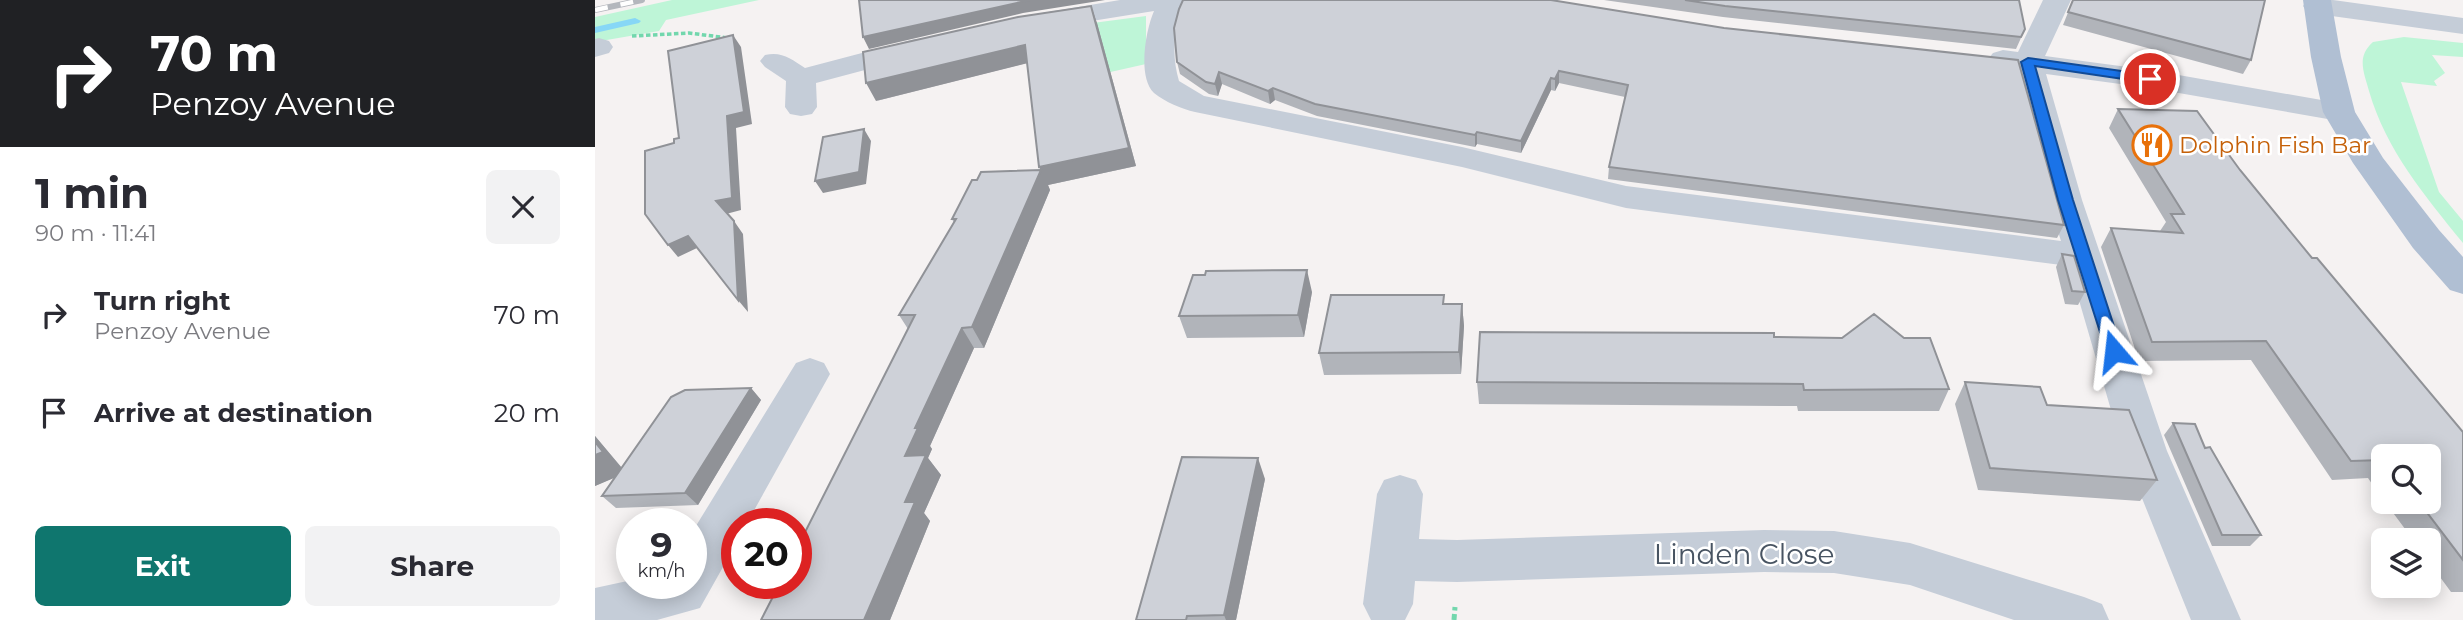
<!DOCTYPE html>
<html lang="en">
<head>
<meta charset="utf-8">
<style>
	:root { --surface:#fff; --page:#f2f2f3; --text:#2b2b33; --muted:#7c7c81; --accent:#0f766e }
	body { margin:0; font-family:Montserrat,sans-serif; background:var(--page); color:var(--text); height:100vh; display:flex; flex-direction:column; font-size:26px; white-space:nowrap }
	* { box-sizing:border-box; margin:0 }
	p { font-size:23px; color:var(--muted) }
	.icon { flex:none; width:38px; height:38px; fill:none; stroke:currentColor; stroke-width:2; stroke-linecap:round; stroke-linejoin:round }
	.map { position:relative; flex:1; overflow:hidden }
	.side { display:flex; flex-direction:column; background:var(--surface); width:595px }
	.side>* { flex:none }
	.banner { background:#202124; color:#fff; overflow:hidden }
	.tools { position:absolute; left:1776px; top:444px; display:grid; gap:14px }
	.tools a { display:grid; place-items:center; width:70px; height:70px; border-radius:10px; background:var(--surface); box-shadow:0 4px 18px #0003; font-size:35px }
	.speed { position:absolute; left:21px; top:508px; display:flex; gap:14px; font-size:35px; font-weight:700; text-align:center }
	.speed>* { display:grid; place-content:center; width:91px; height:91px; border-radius:50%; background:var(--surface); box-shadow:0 4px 18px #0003; line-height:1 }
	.speed small { font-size:18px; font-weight:400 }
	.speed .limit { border:10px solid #d22; background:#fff; color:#111 }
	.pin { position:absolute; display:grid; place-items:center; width:60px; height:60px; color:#fff; margin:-30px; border:4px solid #fff; border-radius:50%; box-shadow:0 2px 7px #0007 }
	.me { position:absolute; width:77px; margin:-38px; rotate:343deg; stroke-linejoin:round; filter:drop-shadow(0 0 5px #0008) }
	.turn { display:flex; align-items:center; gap:24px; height:147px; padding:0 35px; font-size:32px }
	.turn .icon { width:91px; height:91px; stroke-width:2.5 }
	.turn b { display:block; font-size:49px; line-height:60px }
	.round { display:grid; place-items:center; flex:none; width:74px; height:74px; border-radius:10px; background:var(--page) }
	.overview { display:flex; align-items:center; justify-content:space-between; height:119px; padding:0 35px }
	h1 { font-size:42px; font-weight:700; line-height:52px }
	.cta { display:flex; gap:14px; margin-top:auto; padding:14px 35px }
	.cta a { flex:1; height:80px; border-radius:10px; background:var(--accent); color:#fff; font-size:28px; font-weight:700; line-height:80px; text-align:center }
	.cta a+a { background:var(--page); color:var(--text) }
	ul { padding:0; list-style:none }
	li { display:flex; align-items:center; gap:21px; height:98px; padding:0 35px }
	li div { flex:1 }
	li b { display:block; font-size:26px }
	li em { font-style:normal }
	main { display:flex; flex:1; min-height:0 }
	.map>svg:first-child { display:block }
	.green { fill:#bef5d7 }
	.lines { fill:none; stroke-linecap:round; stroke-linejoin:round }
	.stream { fill:#87d7f6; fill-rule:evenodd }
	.path-far1 { stroke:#72d7ad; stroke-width:3.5; stroke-dasharray:4.5 2.5; stroke-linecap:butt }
	.path { stroke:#72d7ad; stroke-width:5; stroke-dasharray:6 3.5; stroke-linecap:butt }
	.minor { fill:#c5cdd8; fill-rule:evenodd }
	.major { fill:#b0bfd3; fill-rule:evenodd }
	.rail-casing { stroke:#b4b7bd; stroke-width:6 }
	.rail { stroke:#fff; stroke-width:4.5; stroke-dasharray:13; stroke-linecap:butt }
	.wall { fill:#b1b4ba }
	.shaded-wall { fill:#909297 }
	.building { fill:#ced1d8; stroke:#909297; stroke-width:2 }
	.route { fill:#1a73e8; stroke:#114b97; stroke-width:2 }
	.labels { text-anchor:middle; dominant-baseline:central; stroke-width:5; stroke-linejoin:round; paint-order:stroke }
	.food-label { font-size:23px; fill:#c56008; stroke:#fff; text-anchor:start }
	.near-street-label { font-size:28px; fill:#485462; stroke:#fff }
</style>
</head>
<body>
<main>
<section class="side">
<div class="banner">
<div class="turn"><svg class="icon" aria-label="right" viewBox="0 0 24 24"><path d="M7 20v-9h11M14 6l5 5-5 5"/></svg><div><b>70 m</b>Penzoy Avenue</div></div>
</div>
<div class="overview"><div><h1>1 min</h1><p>90 m · 11:41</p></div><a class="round"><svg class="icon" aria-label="close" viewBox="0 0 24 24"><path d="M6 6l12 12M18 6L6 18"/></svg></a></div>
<ul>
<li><svg class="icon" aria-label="right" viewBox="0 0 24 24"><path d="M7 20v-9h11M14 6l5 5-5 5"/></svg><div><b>Turn right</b><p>Penzoy Avenue</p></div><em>70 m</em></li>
<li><svg class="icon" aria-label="arrive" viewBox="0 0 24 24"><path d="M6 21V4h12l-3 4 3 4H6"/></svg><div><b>Arrive at destination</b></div><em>20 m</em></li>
</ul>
<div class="cta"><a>Exit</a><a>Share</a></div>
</section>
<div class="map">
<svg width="1868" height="620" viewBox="0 0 1868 620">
	<rect width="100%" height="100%" fill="#f5f2f2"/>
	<path class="green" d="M77,0h87l-93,20 -7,11 -64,11v-25z
		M551,16v48l-40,9 -21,-49z
		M1809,37l59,6v14l-31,-2 13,18 -11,8 3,5 -36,-4 38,110 24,29v22c-38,-47 -77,-93 -94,-152 -5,-19 -13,-34 4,-49z"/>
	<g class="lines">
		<path class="stream" d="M40,18l6,3 -2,2 -44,10v-6z"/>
		<path class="path-far1" d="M37,36l57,-3 39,5"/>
		<path class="path" d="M859,620l1,-13"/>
		<path class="minor" d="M525,0h69c-16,25 -18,53 -10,81l25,15 258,51 164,39 435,55 -13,-41 -33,-131 -22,-4 -5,-6 5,-6 10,-3 15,2 25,-52h28l-26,56 105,14 200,35 5,7 -5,7 -11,2 -189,-33 -104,-14 36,126 85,251 74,169h-50l-68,-169 -54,-185 -443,-58 -164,-41 -267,-55c-13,-3 -30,-10 -41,-19 -17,-16 -8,-64 0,-82l-112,18 -10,-2 -4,-6 4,-6 10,-2z
			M1712,0h26l130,18v16l-146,-20 -10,-2 -4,-6z
			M4,38l10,3 4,6 -4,6 -14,4v-18z
			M320,39l10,3 4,6 -4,6 -109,29 1,24 -5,7 -11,2 -11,-2 -5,-7 1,-26 -21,-14 -5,-6 5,-6c17,-4 26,4 40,13z
			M215,358l14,5 6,11 -83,149h-10v19l-37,66 -43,12h-62v-32l37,-8v3h59v-49l105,-171z
			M805,475l16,5 7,14 -4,45 38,1 307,-10 70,1 76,12 174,54 18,7 7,16h-95l-104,-35 -76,-12 -70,-1 -307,10 -42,-1 -2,23 -8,16h-34l-8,-16 14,-110 7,-14z"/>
		<path class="major" d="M1708,0h28l10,57 14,55 28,46 56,72 24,27v37l-13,-4 -37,-42 -60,-85 -30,-51 -12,-55z"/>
		<g class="rail-casing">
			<path id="rail" d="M0,10l47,-10"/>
		</g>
		<use href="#rail" class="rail"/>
	</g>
	<path class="wall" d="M956,0l513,225 -7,13 -449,-59 1,-12 16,-70 -66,-14 -4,8 -4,-1 -30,63 -44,-9 -2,3 -158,-31 -42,-16 -5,4 -48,-20 -4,12 -9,-2 -29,-20 -4,-16z
		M1009,0h415l6,29 -9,20 -293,-32z
		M1478,0l178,60 -8,14 -180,-49z
		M502,23l39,143 -88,19 2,5 -66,158h-10l-44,98 2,3 -4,9 13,17 -17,38 6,8 -40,99h-129l147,-291 -9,-14 55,-92 -2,-4 25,-39 63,-10 -13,-107 -151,38z
		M1523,109l122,61 72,88 151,174v160h-12l-22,-30v-21h-15l-29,-39h44l-46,-45v43l-15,-22 -36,2 -81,-120 -112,1 -38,-114 10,-19 49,3 6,-9 -57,-94z
		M1467,254l23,38 -7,13 -13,-1 -9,-37z
		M717,292l-8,45 -117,1 -8,-22z
		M849,304h18l2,22 -3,48 -137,1 -5,-22z
		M1179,337l175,52 -10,22h-141l-1,-5 -318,-2 -2,-22z
		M1370,382l82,23 110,75 -17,21 -162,-11 -23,-86z
		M156,388l10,12 -63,105 -82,3 -14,-12 13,-19 -20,9v-50l27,32z
		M1578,423l32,25 56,87 -11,11h-38l-48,-111z
		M670,479l-29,141h-100z"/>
	<path class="shaded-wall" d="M435,0h75l-82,13 -154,36 -6,-12z
		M496,6l6,17 39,143 -88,19 2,5 -66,158 -12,-21 69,-156 -2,-4z
		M138,35l8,12 11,77 -16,4 5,82 -15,4 -10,-13 11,-85z
		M430,45l7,17 -156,39 -10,-18z
		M964,71v12l-4,8v-12z
		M624,72l3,12 -4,12 -3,-12z
		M956,78v12l-30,63v-12z
		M678,88l2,12 -5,4 -2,-13z
		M269,129l7,12 -5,43 -43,9 -8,-12z
		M882,132v12l-2,3v-12z
		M139,221l9,13 5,78 -10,-12z
		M93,236l9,12 -19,9 -10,-12z
		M712,270l5,22 -8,45 -6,-22z
		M867,304l2,22 -3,48 -2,-22z
		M367,328l12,20 -44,98 2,3 -4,9 13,17 -17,38 6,8 -40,99h-26l41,-118v-46l10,-28z
		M156,388l10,12 -63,105 -13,-12z
		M0,436l31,37 -31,13z
		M663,458l7,21 -29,141h-10l-2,-5z"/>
	<path class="building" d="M264,0h171l-167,37z
		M588,0h368l173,28 294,32 46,165 -455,-58 19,-82 -69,-14 -4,8 -4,-1 -30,63 -44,-9 -2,3 -160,-31 -42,-16 -5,3 -49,-19 -4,12 -9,-2 -29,-20 -3,-34 5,-19z
		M1090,0h334l6,29 -4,8 -296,-31z
		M1478,0h192l-14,60 -183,-48z
		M496,6l38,142 -90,19 -14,-122 -159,38 -3,-31 155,-35z
		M138,35l11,77 -17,4 5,82 -16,3 18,20 4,79 -50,-64 -20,9 -23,-31v-63l29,-8v-4l5,-1 -11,-87z
		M1523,109l79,2 43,59 72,88h5l146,174v128l-44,-58h10v-45h-46v3l-32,1 -85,-120 -114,1 -41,-114 72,5 -12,-19h13z
		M269,129l-5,43 -44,9 8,-44z
		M446,170l-69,157 -10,1 -47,100h3l-13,28 21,-1 -21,47h10l-51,118h-103l19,-37h16v-33l119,-235h-16l57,-96h-4l20,-39h5l4,-8z
		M1467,254l12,2 11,36 -13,-1z
		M712,270l-9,45 -119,1 14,-41h12l1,-4z
		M736,295h113l-1,9h19l-3,48 -140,1z
		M1279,314l30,24h26l19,51 -145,1 -1,-6 -326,-2 3,-50 294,1v4l68,1z
		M1370,382l75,5 7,18 82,5 28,70 -167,-12z
		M156,388l-66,105 -83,3 69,-99 14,-7z
		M1578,423l22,1 10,24 5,-1 51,88h-39z
		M0,442l8,10 -8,3z
		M587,457l76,1 -34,157 -37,1 -1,4h-50z"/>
	<path class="route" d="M1433,58l122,17 6,4 -6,4 -115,-17 38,134 49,151 -8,7 -8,-7 -48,-151 -37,-138z"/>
	<defs>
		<g id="restaurant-ring" transform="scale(2.0125)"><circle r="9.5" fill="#fff" stroke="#e8710a" stroke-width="1.5"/><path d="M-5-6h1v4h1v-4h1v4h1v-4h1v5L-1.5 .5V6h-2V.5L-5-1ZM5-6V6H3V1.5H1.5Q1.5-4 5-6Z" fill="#e8710a"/></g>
	</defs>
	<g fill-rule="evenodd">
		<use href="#restaurant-ring" x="1557" y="145"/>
	</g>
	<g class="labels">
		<g class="food-label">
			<text x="1584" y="145">Dolphin Fish Bar</text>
		</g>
		<g class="near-street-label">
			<text x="1149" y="554">Linden Close</text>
		</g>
	</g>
</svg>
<div class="tools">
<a><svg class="icon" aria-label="search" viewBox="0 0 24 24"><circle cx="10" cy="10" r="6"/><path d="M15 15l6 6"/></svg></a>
<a><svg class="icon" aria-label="layers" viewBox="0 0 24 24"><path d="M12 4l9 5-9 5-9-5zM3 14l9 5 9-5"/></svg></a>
</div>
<div class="speed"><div>9<small>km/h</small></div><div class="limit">20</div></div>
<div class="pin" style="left:1555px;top:79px;background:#d93025"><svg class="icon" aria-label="arrive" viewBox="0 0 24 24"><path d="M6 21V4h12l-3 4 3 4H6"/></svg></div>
<svg class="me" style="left:1519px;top:351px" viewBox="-20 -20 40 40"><path d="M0-17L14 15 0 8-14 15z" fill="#1a73e8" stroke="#fff" stroke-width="4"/></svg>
</div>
</main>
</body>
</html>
